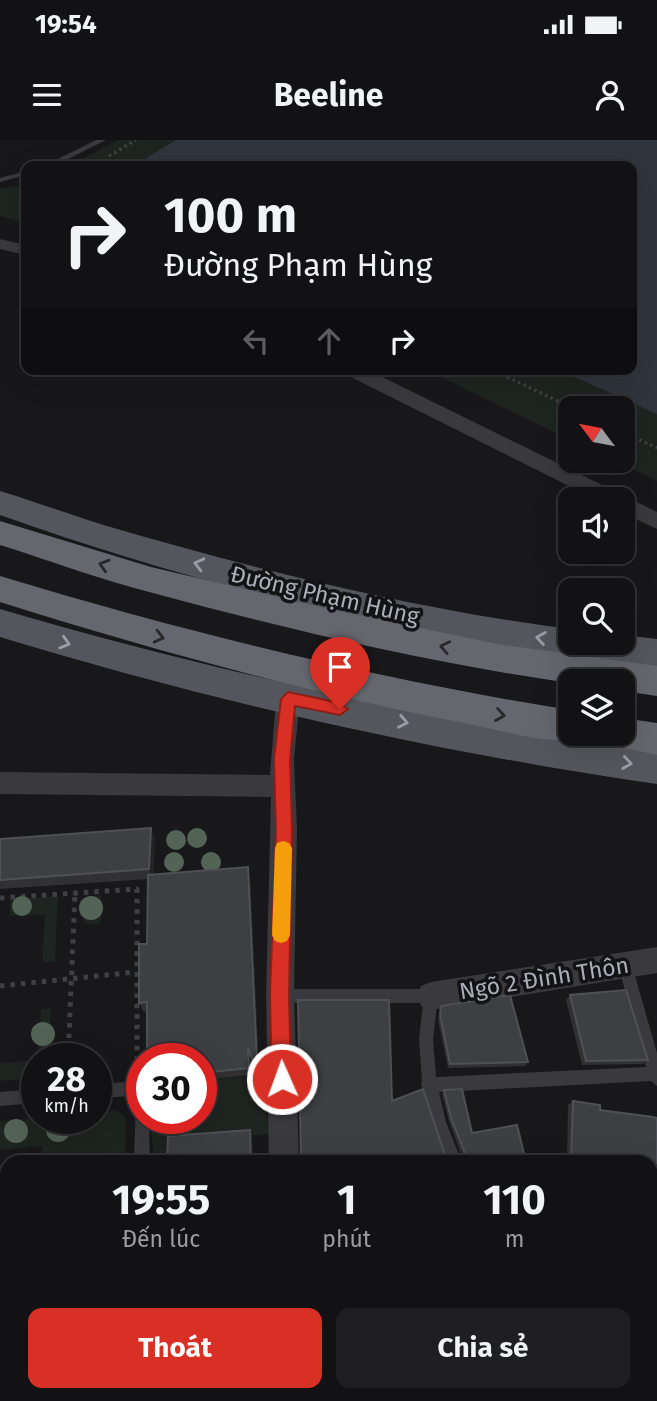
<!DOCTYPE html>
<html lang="vi">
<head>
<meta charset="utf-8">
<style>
	:root { --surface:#121113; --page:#1f1f21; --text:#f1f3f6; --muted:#9c9da0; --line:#313133; --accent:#d93025 }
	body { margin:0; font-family:"Fira Sans",sans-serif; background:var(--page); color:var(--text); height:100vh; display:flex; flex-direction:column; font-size:26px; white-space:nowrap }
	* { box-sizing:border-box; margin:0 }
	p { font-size:23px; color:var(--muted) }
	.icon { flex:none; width:38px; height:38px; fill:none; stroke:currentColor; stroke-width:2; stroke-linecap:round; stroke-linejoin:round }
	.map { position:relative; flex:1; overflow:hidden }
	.sheet { position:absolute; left:0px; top:1015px; width:658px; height:247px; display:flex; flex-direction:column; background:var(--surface); border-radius:21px 21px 0 0; box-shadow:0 7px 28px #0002,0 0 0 2px var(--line) }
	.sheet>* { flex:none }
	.guide { position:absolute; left:21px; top:21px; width:616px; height:214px; border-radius:14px; box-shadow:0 7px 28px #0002,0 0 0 2px var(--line); background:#121113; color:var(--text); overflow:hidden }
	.needle { width:46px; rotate:302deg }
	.controls { position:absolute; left:558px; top:256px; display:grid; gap:14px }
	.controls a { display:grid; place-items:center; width:77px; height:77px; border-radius:14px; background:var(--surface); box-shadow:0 7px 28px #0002,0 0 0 2px var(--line); font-size:35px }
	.speed { position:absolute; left:21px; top:903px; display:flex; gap:14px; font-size:35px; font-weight:700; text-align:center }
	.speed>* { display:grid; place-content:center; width:91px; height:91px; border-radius:50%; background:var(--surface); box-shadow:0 7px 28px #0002,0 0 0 2px var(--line); line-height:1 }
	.speed small { font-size:18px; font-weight:400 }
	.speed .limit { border:10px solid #d22; background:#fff; color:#111 }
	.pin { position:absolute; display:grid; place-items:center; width:60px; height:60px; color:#fff; margin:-72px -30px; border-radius:50% 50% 50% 0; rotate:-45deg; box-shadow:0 0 7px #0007 }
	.pin .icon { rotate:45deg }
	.me { position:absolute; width:77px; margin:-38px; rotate:358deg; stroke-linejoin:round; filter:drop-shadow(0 0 5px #0008) }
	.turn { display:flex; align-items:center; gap:24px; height:147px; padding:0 28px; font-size:32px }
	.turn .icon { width:91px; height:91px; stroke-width:2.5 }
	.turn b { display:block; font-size:49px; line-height:60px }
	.lanes { display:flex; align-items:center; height:66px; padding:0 28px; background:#0003; justify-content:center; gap:35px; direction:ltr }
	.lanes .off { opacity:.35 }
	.eta { display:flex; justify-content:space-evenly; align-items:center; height:119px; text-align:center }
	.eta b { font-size:42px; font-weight:700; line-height:49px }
	.action { display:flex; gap:14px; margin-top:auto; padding:14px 28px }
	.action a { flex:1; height:80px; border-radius:14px; background:var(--accent); color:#fff; font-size:28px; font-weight:700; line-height:80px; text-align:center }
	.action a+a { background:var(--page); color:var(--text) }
	.status { display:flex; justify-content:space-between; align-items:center; height:49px; padding:0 35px; background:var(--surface); direction:ltr }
	.status svg { height:19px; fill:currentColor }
	header { display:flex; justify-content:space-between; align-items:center; height:91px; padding:0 28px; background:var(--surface); font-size:32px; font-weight:700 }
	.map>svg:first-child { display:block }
	.green { fill:#1e241f }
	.water { fill:#2f353c }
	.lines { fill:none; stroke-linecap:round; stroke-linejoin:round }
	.path-far1 { stroke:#3f4045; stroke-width:3.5; stroke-dasharray:2.5 3.5; stroke-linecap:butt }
	.path { stroke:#3f4045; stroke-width:5; stroke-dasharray:4.5 6; stroke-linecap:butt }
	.service { fill:#39393e; fill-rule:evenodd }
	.minor { fill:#39393e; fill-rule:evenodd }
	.primary { fill:#55565d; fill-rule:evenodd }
	.motorway { fill:#65676e; fill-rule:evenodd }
	.tree { fill:#536356 }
	.wall { fill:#313134 }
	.shaded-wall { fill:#222123 }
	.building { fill:#3e3f42; stroke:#4f5055; stroke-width:2 }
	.oneway { stroke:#9a9ca6 }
	.oneway2 { stroke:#28272a }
	.route { fill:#d93025; stroke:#8d1f18; stroke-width:2 }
	.slow { fill:#f59e0b }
	.labels { text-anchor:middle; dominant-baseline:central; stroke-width:7; stroke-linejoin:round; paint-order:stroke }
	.street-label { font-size:23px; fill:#abaeb8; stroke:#131214 }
</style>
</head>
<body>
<div class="status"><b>19:54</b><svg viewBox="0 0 49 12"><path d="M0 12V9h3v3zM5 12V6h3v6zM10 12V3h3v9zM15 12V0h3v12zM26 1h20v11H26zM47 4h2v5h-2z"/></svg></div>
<header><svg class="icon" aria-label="menu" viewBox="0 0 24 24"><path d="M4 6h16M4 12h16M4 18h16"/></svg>Beeline<svg class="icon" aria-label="person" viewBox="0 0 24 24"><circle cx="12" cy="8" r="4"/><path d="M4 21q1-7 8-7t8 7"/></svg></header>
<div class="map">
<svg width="657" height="1261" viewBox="0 0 657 1261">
	<rect width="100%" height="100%" fill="#181719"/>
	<path class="green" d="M118,0h539v341l-44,-21h10v-52h-53v32l-146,-71h208v-203h-564z
		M26,44v39l-26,-7v-27z
		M101,755v26l-3,3 -15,-1 1,-26z
		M58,756l-3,66h-13l3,-47 -35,1v-14l6,-3z
		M51,868l-3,51h-10l3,-50z
		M37,920v18l-37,3v-18z
		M259,935l11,59 -98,7v21h-18l-4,-44h51v-38z
		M116,970l10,7 -1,45h-84l1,-16 -42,4v-29l37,-3h59v-6z
		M16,1255h104v6h-105z"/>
	<path class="water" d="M176,0h481v274l-100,-45h75v-203h-499z"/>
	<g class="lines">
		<path class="path-far1" d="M109,16l27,-16
			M491,229l81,39
			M623,292l34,16"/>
		<path class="path" d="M0,758l137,-9v180
			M0,846l136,-14
			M68,919l7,-166
			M0,1081l7,-1
			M0,1170l7,-7"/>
		<path class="service" d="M96,0h10l-52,26h-10z
			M26,31v4l-26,7v-4z
			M625,818l5,2 2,5 25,88v33l-6,-5 -212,11 7,30 16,40h-16l-25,-77 1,-4 -3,-42 4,-36h-143l-5,-2 -2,-5 2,-5 5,-2h151l5,2 2,5 -5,43 3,38 210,-10 -28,-102 2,-5z
			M142,941v37h7l1,44h-16l2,-66 -40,2v-14z
			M37,949v14l-37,3v-14z
			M134,1255h16v6h-16z
			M576,1255h19l2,6h-19z"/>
		<path class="minor" d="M0,99l26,6v10l-26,-6z
			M341,229h25l291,143v17l-34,-16v-14h-28l-252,-126z
			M288,549l8,3 4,7 -6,60 3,70 -3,167 5,166h-30l-3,-166 5,-199 -271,-3v-22l270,3 6,-76 4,-7z
			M657,807v26l-226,37 -10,-4 -4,-10 4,-10 10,-4z
			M295,1255h34l1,6h-34z"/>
		<path class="primary" d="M0,351c36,11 71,24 107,35 151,44 307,83 463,103v13h53v-7l34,4v28c-223,-23 -446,-77 -657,-152z
			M0,469c215,63 435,111 657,141v34c-222,-32 -443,-82 -657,-147z"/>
		<path class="motorway" d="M0,381l151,46 169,40 177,37 160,22v30l-34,-5v-10h-53v2c-140,-20 -280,-53 -417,-90 -52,-13 -102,-32 -153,-48z
			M0,436c188,57 376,103 570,134v23h15l-2,4c-27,10 -80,-6 -109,-12 -161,-31 -318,-74 -474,-123z
			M623,578l34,5v32l-50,-11 -6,-11h22z"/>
	</g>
	<g class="tree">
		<circle cx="197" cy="698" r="10"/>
		<circle cx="176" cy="700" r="10"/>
		<circle cx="174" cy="722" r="10"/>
		<circle cx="211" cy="722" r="10"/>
		<circle cx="22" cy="766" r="10"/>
		<circle cx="91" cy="768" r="12"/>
		<circle cx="43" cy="894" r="12"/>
		<circle cx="58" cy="990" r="12"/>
		<circle cx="16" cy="991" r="12"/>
	</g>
	<path class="wall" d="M151,688l4,10 -2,36 97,4 9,190 -3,1 -5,-13v19l-50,5v-21l-54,-48 -3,1 -5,-9 8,-59 1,-65 -148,10v-50z
		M570,855l78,65 -5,4 -61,1 -16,-65z
		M441,866l87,56 -3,4 -77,2 -10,-48z
		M444,950l28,43 54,29h-231l97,-61 55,60 17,1 -15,-41 -7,-27z
		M573,961l27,9 57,8v118l-6,-20v-54h-84l1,-57z
		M657,1177v84h-58l-2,-6h54v-75z"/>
	<path class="shaded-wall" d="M151,688l4,10 -3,40 -3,-9z
		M248,727l2,11 9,190 -3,1 -3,-8z
		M248,908l3,8v19l-2,-7z
		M250,990l2,5 1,27h-2z
		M7,1243v12h9l-1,6h-10z"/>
	<path class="building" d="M151,688l-2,41 -149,11v-41z
		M248,727l9,194h-4l-5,-13 1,20 -48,5v-14h-54v-57l-8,1v-59h8l1,-69z
		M626,850l22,70 -62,1 -16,-66z
		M510,855l18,67 -78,2 -10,-49 1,-9z
		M298,860h91l3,101 31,-12 24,72 18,1 2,-4 -16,-40 -7,-28 18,-1 10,44 45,-8 9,37h-231l6,-3z
		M573,961l27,4v5l53,7 4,1v95l-4,-14h-2v-37h-80z
		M250,990l1,32h-84l1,-26z
		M657,1180v81h-52l-3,-6h49v-72z
		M7,1221l-2,40h-5v-39z
		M203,1255h73v6h-72z
		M388,1255h193l-2,3 1,3h-190z"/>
	<defs><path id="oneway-chevron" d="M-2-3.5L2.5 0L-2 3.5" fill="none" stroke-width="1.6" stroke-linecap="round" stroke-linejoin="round" transform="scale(1.75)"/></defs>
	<g class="oneway">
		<use href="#oneway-chevron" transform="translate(199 424) rotate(-166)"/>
		<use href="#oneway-chevron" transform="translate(541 498) rotate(-171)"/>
		<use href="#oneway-chevron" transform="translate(65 503) rotate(17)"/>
		<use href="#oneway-chevron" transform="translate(403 582) rotate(11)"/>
		<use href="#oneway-chevron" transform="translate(627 623) rotate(8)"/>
	</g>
	<g class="oneway2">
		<use href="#oneway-chevron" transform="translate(104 425) rotate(-163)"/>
		<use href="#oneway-chevron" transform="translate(159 497) rotate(14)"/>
		<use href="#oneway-chevron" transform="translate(445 507) rotate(-168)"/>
		<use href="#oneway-chevron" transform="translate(500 575) rotate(9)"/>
	</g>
	<path class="route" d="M288,552l52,11 8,6 -8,6 -45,-9 -5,53 2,71 -3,166 2,83 -2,7 -7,2 -7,-2 -3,-7 -2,-83 6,-166 -2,-71 7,-60z"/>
	<path class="slow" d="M283,701l6,2 3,5 -2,87 -3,6 -6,2 -6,-2 -3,-6 3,-87 2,-5z"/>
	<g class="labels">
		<g class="street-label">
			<text transform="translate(325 455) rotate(13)">Đường Phạm Hùng</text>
			<text transform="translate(544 838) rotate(-9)">Ngõ 2 Đình Thôn</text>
		</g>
	</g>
</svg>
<div class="controls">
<a><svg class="needle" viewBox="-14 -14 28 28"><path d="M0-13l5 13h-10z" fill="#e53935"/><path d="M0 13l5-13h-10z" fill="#9c9da0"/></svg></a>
<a><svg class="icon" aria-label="sound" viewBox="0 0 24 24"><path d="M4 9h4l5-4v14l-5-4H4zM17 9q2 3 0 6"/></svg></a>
<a><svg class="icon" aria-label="search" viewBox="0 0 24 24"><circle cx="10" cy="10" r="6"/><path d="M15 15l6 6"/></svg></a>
<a><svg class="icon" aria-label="layers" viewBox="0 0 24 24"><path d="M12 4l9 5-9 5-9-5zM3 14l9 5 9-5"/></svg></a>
</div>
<div class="speed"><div>28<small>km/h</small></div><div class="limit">30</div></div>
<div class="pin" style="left:340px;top:569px;background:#d93025"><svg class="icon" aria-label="arrive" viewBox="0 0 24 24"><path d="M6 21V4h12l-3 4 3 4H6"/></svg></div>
<svg class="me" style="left:282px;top:939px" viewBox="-20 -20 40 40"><circle r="17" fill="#d93025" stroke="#fff" stroke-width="3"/><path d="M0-11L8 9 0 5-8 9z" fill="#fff"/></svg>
<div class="guide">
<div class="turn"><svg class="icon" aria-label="right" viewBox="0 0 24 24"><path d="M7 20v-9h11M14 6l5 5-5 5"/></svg><div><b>100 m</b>Đường Phạm Hùng</div></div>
<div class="lanes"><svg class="icon off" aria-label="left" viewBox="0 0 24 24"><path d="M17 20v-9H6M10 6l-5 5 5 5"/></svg><svg class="icon off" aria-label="ahead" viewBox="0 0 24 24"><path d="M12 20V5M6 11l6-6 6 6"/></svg><svg class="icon" aria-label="right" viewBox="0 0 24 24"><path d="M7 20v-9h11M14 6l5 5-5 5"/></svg></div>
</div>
<section class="sheet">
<div class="eta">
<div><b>19:55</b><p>Đến lúc</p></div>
<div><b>1</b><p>phút</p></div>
<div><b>110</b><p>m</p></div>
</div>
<div class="action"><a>Thoát</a><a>Chia sẻ</a></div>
</section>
</div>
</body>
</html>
